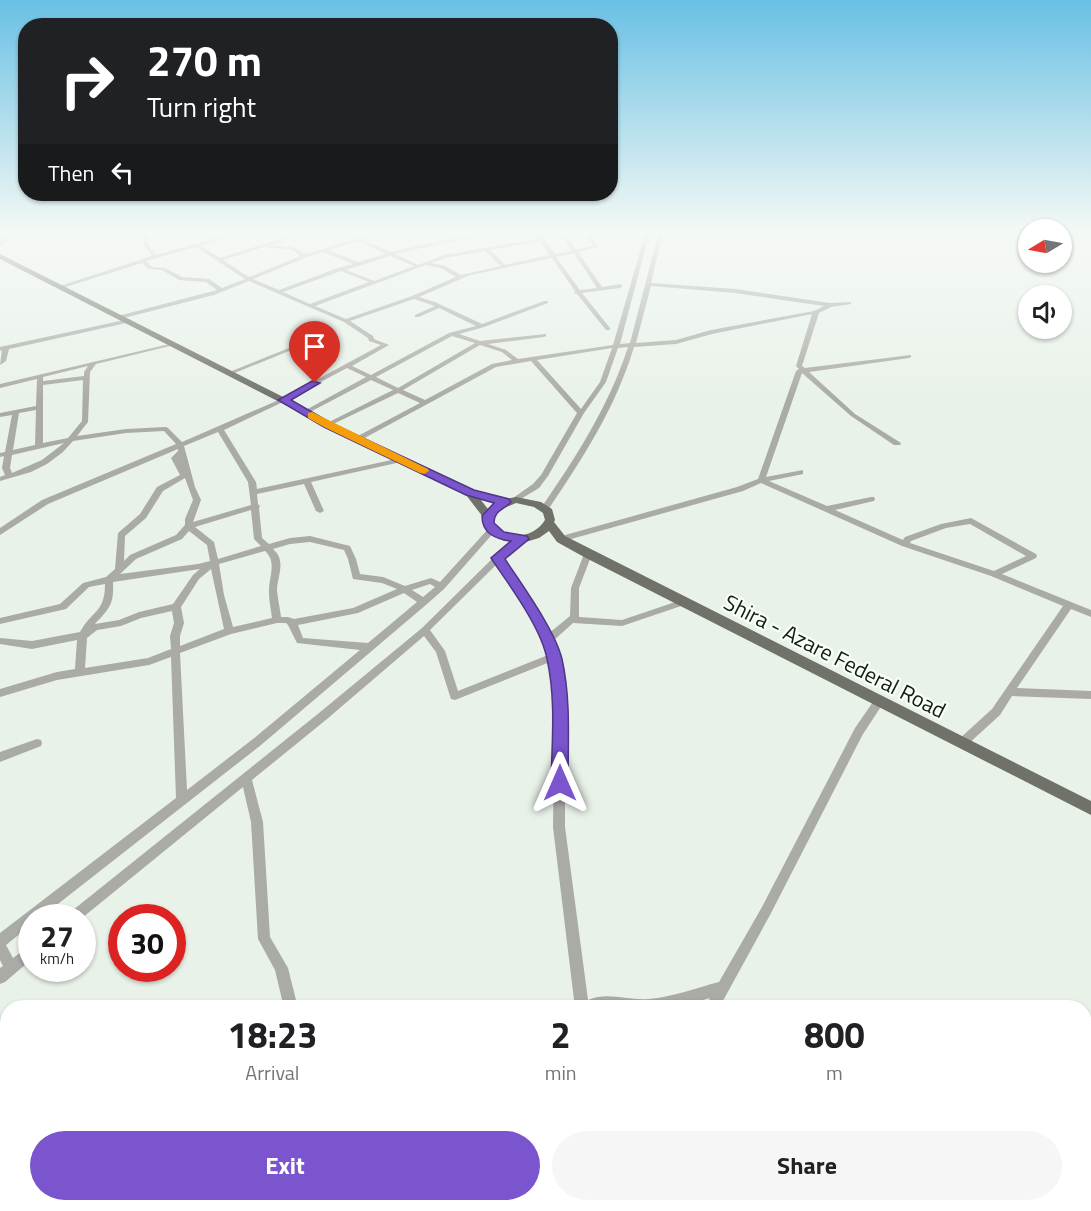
<!DOCTYPE html>
<html lang="en">
<head>
<meta charset="utf-8">
<style>
	:root { --surface:#fff; --page:#f6f6f6; --text:#202124; --muted:#757577; --accent:#7a55ce }
	body { margin:0; font-family:"Titillium Web",sans-serif; background:var(--page); color:var(--text); height:100vh; display:flex; flex-direction:column; font-size:22px; white-space:nowrap }
	* { box-sizing:border-box; margin:0 }
	p { font-size:20px; color:var(--muted) }
	.icon { flex:none; width:33px; height:33px; fill:none; stroke:currentColor; stroke-width:2; stroke-linecap:round; stroke-linejoin:round }
	.map { position:relative; flex:1; overflow:hidden }
	.side { position:absolute; left:0px; top:1000px; width:1092px; height:212px; display:flex; flex-direction:column; background:var(--surface); border-radius:24px 24px 0 0; box-shadow:0 2px 4px #0004 }
	.side>* { flex:none }
	.guide { position:absolute; left:18px; top:18px; width:600px; height:183px; border-radius:24px; box-shadow:0 2px 4px #0004; background:#202124; color:#fff; overflow:hidden }
	.needle { width:39px; rotate:260deg }
	.controls { position:absolute; left:1018px; top:219px; display:grid; gap:12px }
	.controls a { display:grid; place-items:center; width:54px; height:54px; border-radius:50%; background:var(--surface); box-shadow:0 2px 4px #0004; font-size:30px }
	.speed { position:absolute; left:18px; top:904px; display:flex; gap:12px; font-size:30px; font-weight:700; text-align:center }
	.speed>* { display:grid; place-content:center; width:78px; height:78px; border-radius:50%; background:var(--surface); box-shadow:0 2px 4px #0004; line-height:1 }
	.speed small { font-size:15px; font-weight:400 }
	.speed .limit { border:9px solid #d22; background:#fff; color:#111 }
	.pin { position:absolute; display:grid; place-items:center; width:51px; height:51px; color:#fff; margin:-62px -26px; border-radius:50% 50% 50% 0; rotate:-45deg; box-shadow:0 0 6px #0007 }
	.pin .icon { rotate:45deg }
	.me { position:absolute; width:66px; margin:-33px; rotate:0deg; stroke-linejoin:round; filter:drop-shadow(0 0 4px #0008) }
	.turn { display:flex; align-items:center; gap:21px; height:126px; padding:0 30px; font-size:27px }
	.turn .icon { width:78px; height:78px; stroke-width:2.5 }
	.turn b { display:block; font-size:42px; line-height:51px }
	.then { display:flex; align-items:center; height:57px; padding:0 30px; background:#0003; gap:12px; font-size:22px }
	.eta { display:flex; justify-content:space-evenly; align-items:center; height:102px; text-align:center }
	.eta b { font-size:36px; font-weight:700; line-height:42px }
	.button { display:flex; gap:12px; margin-top:auto; padding:12px 30px }
	.button a { flex:1; height:69px; border-radius:36px; background:var(--accent); color:#fff; font-size:24px; font-weight:700; line-height:69px; text-align:center }
	.button a+a { background:var(--page); color:var(--text) }
	.map>svg:first-child { display:block }
	.lines { fill:none; stroke-linecap:round; stroke-linejoin:round }
	.minor { fill:#aaaaa6; fill-rule:evenodd }
	.major { fill:#707169; fill-rule:evenodd }
	.route { fill:#7a55ce; stroke:#4f3786; stroke-width:1.5 }
	.slow { fill:#f59e0b }
	.labels { text-anchor:middle; dominant-baseline:central; stroke-width:4.5; stroke-linejoin:round; paint-order:stroke }
	.street-label { font-size:22px; fill:#171a16; stroke:#f8fff7 }
</style>
</head>
<body>
<div class="map">
<svg width="1091" height="1211" viewBox="0 0 1091 1211">
	<rect width="100%" height="100%" fill="#e9f2e9"/>
	<g class="lines">
		<path class="minor" d="M16,231h6l-22,14v-3z
			M143,231h4l1,14 8,10 85,-24h8l-48,15 19,12 85,-27h8l-43,15 22,1 14,7c33,-10 67,-23 102,-23l-46,9 29,12 67,-15 45,-6h22l-67,9 -63,14 23,11 26,-10 94,-16 -5,-8h5l17,23 17,-3 -13,-20h5l12,19 17,-4 -9,-15h5l9,16 -20,5 24,35 18,-3 3,2 -3,2 -38,5 28,35v2h-4l-29,-36 -3,-1 1,-2 -23,-33 -82,17 -51,22 16,5 47,22 62,-23h4v2l-64,24 -25,7 21,7 66,-7v2l-2,1 -56,7 18,6 12,9 95,-14 33,-114h4l-30,113 10,-1 29,-112h4l-12,52 84,6 95,14 21,-1v2l-20,3 -12,6 -17,53 3,2 106,-13v2l-2,1 -100,14 46,42 46,29 -1,2h-6l-43,-29 -49,-43 -36,104 37,-7v4l-34,7 58,25 44,-9h3l1,2 -1,2 -39,9 68,30 2,-3 36,-13 30,-6 65,36 1,2 -1,2 -34,16 89,36v7l-20,-8 -54,79 74,3v8l-79,-3 -12,19 -34,31 -4,1 -4,-1 -1,-3 1,-3 34,-31 71,-103 -72,-30 -89,-30 -141,-63 -18,8 -179,50h-6l-1,-2 1,-2 179,-50 21,-8 38,-108 3,-2 -3,-3 16,-52 -100,20 -36,10 -42,3c-18,60 -51,111 -86,163h-3l-4,-2c35,-51 68,-102 87,-161l-10,1 -12,34 -22,31 -36,63 -9,12 -23,14h-3l-1,-2 1,-2 20,-14 8,-9 36,-62 -46,-52 -35,6 -137,74h-3v-4l64,-34 -22,-10 -69,33h-4v-2l68,-34 -22,-10 -63,33h-4v-2l62,-34 -19,-9 -62,33 -61,29 32,52 1,7 144,-31 4,2 -4,2 -90,20 13,29 -4,2 -4,-2 -12,-27 -47,10 1,10 2,2 -1,2 3,30 7,6 21,-6 20,-2 40,10 6,13 4,15 23,3 22,9 26,-8 9,4 49,-54 3,-1 4,3 -52,59 -17,15 -166,141 -221,173h-8v6l-26,21 7,13 19,-14v15l-27,23 -5,2v-16l3,-2 -3,-6v-27l176,-135 -5,-141 -22,8 -92,15 -57,17v-8l57,-17 18,-3 2,-29 -45,9 -32,-5v-6l32,3 48,-9c12,-22 25,-19 25,-48l-16,3 -23,22 -66,15v-6l60,-14 23,-21 23,-6 9,-8 3,-36 22,-19 17,-27 23,-12 -9,-17 7,-7v-2l-130,55 -48,31v-7l42,-28 134,-56 -12,-13 -38,2 -53,8 -10,11 -16,12 -16,8 -31,9v-4l5,-2 -3,-7 2,-12 -4,1v-4l5,-1 7,-37 -12,2v-4l36,-7 1,-27 -37,9v-4l174,-41v2l-78,19 -6,8 -2,50 -11,14 49,-7 40,-2 2,1 14,14 99,-43 100,-54 -12,-4 -1,-3 -24,-16 -95,-41 -35,14 -94,24 -3,-2 1,-1 99,-26 -11,-8 -27,-2 -17,-10 -13,-1 -7,-6 -80,25 -5,-1 95,-31 -8,-11zM358,241l28,13 -28,8 -30,-12zM540,241l10,14 -45,10 -15,-15zM267,246l2,2 22,1 10,7 -52,21 -26,-17zM196,247l49,32 -23,9 -13,-9 -27,-2 -17,-9 -13,-1 -6,-6zM485,251l16,15 -40,9 -16,-9 -14,-3 14,-5zM323,252l30,12 -15,4 -59,22 -26,-11 54,-22zM574,253l23,35 -17,2 -24,-33zM390,256l24,10 -40,15 -28,-11zM426,265l15,3 15,9 -44,19 -66,23 -31,-13zM341,271l28,11 -59,22 -27,-12zM651,286l84,7 89,13 -10,5 -103,19 -35,10 -40,3zM414,299l21,7 -20,9v2h4l20,-9 37,18 -27,7 -78,42 -19,-9 37,-21 -15,-6 -1,-3 -23,-15zM452,336l23,7 -77,45 -22,-11zM480,345l22,7 10,8 -20,4 -67,36 -22,-10zM612,348l-12,34 -19,27 -44,-49zM88,366l-4,6v4l-41,5v-4zM83,380l-1,41 -14,17 -25,5v-58zM36,410l-1,35 -22,5 6,-37zM218,432l30,50 3,23 -58,17 8,-22 -6,-13 -11,-41zM64,443l-22,17 -30,13 -2,-5 2,-13zM185,478l8,22 -8,19v6l-9,10 -46,20 -6,6 1,-25 21,-18 17,-27zM251,510l3,29 7,7 -43,13 -4,-17 -19,-15zM970,524l56,32 -32,15 -84,-28 1,-2 35,-13zM189,531l18,14 3,16 -12,3 -78,10 16,-15 46,-20zM310,542l34,8 4,9 5,20 29,4 15,6 -44,19 -59,11 -6,-2h-7c-1,-8 -3,-17 -4,-26 0,-15 10,-30 -4,-42l17,-5zM265,551c13,12 3,27 4,42 0,8 2,17 3,25l-39,9 -9,-32 -5,-31zM200,569l-7,6 -20,29 -34,8 -20,8 -24,4c15,-16 19,-20 18,-42zM211,569l13,60 -44,17v-10l4,-13 -3,-16 18,-28zM430,584l5,3 -12,10 -11,-7zM404,593l13,9 -49,41 -65,-5 -5,-13 60,-12zM172,611l2,12 -4,13 1,13 -23,9 -63,10 2,-30 10,-8 24,-4 20,-8zM277,623h9l2,2 9,18 63,7 -107,89 -66,51 -7,-137 51,-19z
			M129,319l3,2 -1,1 -122,27 -3,12 -6,4 2,-15 -2,1v-4z
			M294,346l5,1 -67,27 -5,-1z
			M523,536l4,3 -1,2 -23,18 35,55 10,20 22,-18 1,-28 13,-34 4,-3 4,3 -13,34v29l43,3 62,-21 4,3 -1,2 -65,22 -49,-3 -21,19 7,15 6,39v131l23,173c20,-9 40,1 61,-1 24,-2 47,-11 70,-17l43,-75 93,-179 20,-29 4,-1 4,1 1,3 -21,32 -93,181 -51,93h-14l5,-10 -34,10h-101l-22,-181 2,-131 -5,-34 -95,38 -4,-1 -1,-3 -14,-44 -12,-16 -97,83 -75,61 11,42 7,115 18,31 10,40h-14l-9,-38 -17,-31 -7,-117 -8,-35 -161,131h-16l2,-4 251,-201 103,-85 73,-72zM497,564l34,53 17,38 -90,36 -13,-40 -15,-21z
			M37,739l4,1 1,3 -1,3 -41,16v-10z
			M0,1046l5,2 3,6v30l-5,-2 -3,-7z
			M61,1204h16l2,7h-16z
			M279,1204h16l-2,7h-16z
			M440,1204h18l-3,7h-18z
			M605,1204h16l-3,7h-16z"/>
		<path class="major" d="M0,254l309,156 21,13 144,68 32,8 10,-2 25,5 11,7 3,11 -1,2 11,14 526,265v14l-507,-258 -27,-15 -8,-11 -10,7 -17,5 -18,-2 -14,-7 -5,-5 -3,-8 1,-4 -17,-22 -142,-68 -21,-13 -303,-155zM480,499l17,4 -9,6zM516,503l18,4 9,6 2,7c-11,18 -37,21 -51,5v-9l8,-7z"/>
	</g>
	<linearGradient id="sky" x2="0" y2="1"><stop stop-color="#69c0e4"/><stop offset="0.58" stop-color="#f5f9f5"/><stop offset="1" stop-color="#f5f9f5" stop-opacity="0"/></linearGradient>
	<rect width="1091" height="401" fill="url(#sky)"/>
	<path class="route" d="M312,381l8,2 -29,17 40,23 143,67 35,9 2,3c-7,8 -17,8 -17,21l10,9 23,4 2,3 -24,20c17,26 50,71 57,100 9,40 6,83 6,124l-2,5 -6,3 -6,-3 -3,-5c1,-41 5,-84 -4,-124 -6,-32 -38,-74 -56,-101l20,-17c-15,-2 -29,-7 -29,-25l12,-13 -28,-8 -142,-68 -46,-27z"/>
	<path class="slow" d="M312,412l116,57 1,2 -5,3 -4,-1 -96,-46 -16,-9v-5z"/>
	<g class="labels">
		<g class="street-label">
			<text transform="translate(835 656) rotate(27)">Shira - Azare Federal Road</text>
		</g>
	</g>
</svg>
<div class="controls">
<a><svg class="needle" viewBox="-14 -14 28 28"><path d="M0-13l5 13h-10z" fill="#e53935"/><path d="M0 13l5-13h-10z" fill="#757577"/></svg></a>
<a><svg class="icon" aria-label="sound" viewBox="0 0 24 24"><path d="M4 9h4l5-4v14l-5-4H4zM17 9q2 3 0 6"/></svg></a>
</div>
<div class="speed"><div>27<small>km/h</small></div><div class="limit">30</div></div>
<div class="pin" style="left:315px;top:383px;background:#d93025"><svg class="icon" aria-label="arrive" viewBox="0 0 24 24"><path d="M6 21V4h12l-3 4 3 4H6"/></svg></div>
<svg class="me" style="left:560px;top:783px" viewBox="-20 -20 40 40"><path d="M0-17L14 15 0 8-14 15z" fill="#7a55ce" stroke="#fff" stroke-width="4"/></svg>
<div class="guide">
<div class="turn"><svg class="icon" aria-label="right" viewBox="0 0 24 24"><path d="M7 20v-9h11M14 6l5 5-5 5"/></svg><div><b>270 m</b>Turn right</div></div>
<div class="then">Then<svg class="icon" aria-label="left" viewBox="0 0 24 24"><path d="M17 20v-9H6M10 6l-5 5 5 5"/></svg></div>
</div>
<section class="side">
<div class="eta">
<div><b>18:23</b><p>Arrival</p></div>
<div><b>2</b><p>min</p></div>
<div><b>800</b><p>m</p></div>
</div>
<div class="button"><a>Exit</a><a>Share</a></div>
</section>
</div>
</body>
</html>
